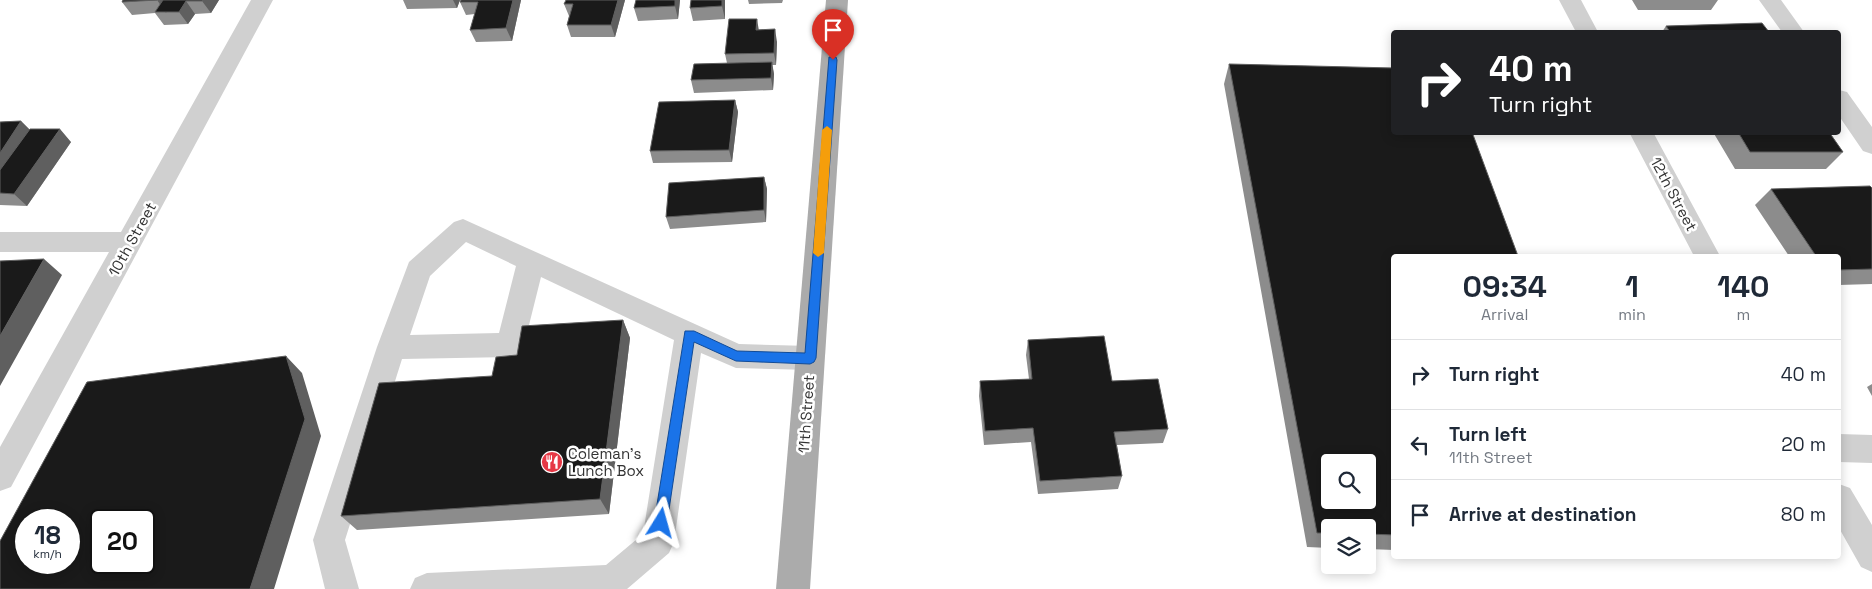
<!DOCTYPE html>
<html lang="en">
<head>
<meta charset="utf-8">
<style>
	:root { --surface:#fff; --page:#f2f2f3; --text:#1f2937; --muted:#747a83; --line:#e0e1e3 }
	body { margin:0; font-family:"Space Grotesk",sans-serif; background:var(--page); color:var(--text); height:100vh; display:flex; flex-direction:column; font-size:19px; white-space:nowrap }
	* { box-sizing:border-box; margin:0 }
	p { font-size:16px; color:var(--muted) }
	.icon { flex:none; width:28px; height:28px; fill:none; stroke:currentColor; stroke-width:2; stroke-linecap:round; stroke-linejoin:round }
	.map { position:relative; flex:1; overflow:hidden }
	.side { position:absolute; left:1391px; top:254px; width:450px; height:305px; display:flex; flex-direction:column; background:var(--surface); border-radius:5px; box-shadow:0 2px 12px #0003 }
	.side>* { flex:none }
	.banner { position:absolute; left:1391px; top:30px; width:450px; height:105px; border-radius:5px; box-shadow:0 2px 12px #0003; background:#202124; color:#fff; overflow:hidden }
	.fabs { position:absolute; left:1321px; top:454px; display:grid; gap:10px }
	.fabs a { display:grid; place-items:center; width:55px; height:55px; border-radius:5px; background:var(--surface); box-shadow:0 2px 12px #0003; font-size:25px }
	.speed { position:absolute; left:15px; top:509px; display:flex; gap:10px; font-size:25px; font-weight:700; text-align:center }
	.speed>* { display:grid; place-content:center; width:65px; height:65px; border-radius:50%; background:var(--surface); box-shadow:0 2px 12px #0003; line-height:1 }
	.speed small { font-size:12px; font-weight:400 }
	.speed .limit { border:2px solid #111; border-radius:8px; background:#fff; color:#111 }
	.pin { position:absolute; display:grid; place-items:center; width:42px; height:42px; color:#fff; margin:-51px -21px; border-radius:50% 50% 50% 0; rotate:-45deg; box-shadow:0 0 5px #0007 }
	.pin .icon { rotate:45deg }
	.me { position:absolute; width:55px; margin:-28px; rotate:8deg; stroke-linejoin:round; filter:drop-shadow(0 0 4px #0008) }
	.turn { display:flex; align-items:center; gap:18px; height:105px; padding:0 15px; font-size:22px }
	.turn .icon { width:65px; height:65px; stroke-width:2.5 }
	.turn b { display:block; font-size:35px; line-height:42px }
	.eta { display:flex; justify-content:space-evenly; align-items:center; height:85px; text-align:center }
	.eta b { font-size:30px; font-weight:600; line-height:35px }
	ul { padding:0; list-style:none }
	li { display:flex; align-items:center; gap:15px; height:70px; padding:0 15px; border-top:1px solid var(--line) }
	li div { flex:1 }
	li b { display:block; font-size:19px }
	li em { font-style:normal }
	.map>svg:first-child { display:block }
	.lines { fill:none; stroke-linecap:round; stroke-linejoin:round }
	.minor { fill:#d0d0d0; fill-rule:evenodd }
	.major { fill:#ababab; fill-rule:evenodd }
	.wall { fill:#8c8c8c }
	.shaded-wall { fill:#5f5f5f }
	.building { fill:#1a1a1a; stroke:#5f5f5f; fill-rule:evenodd }
	.route { fill:#1a73e8; stroke:#114b97 }
	.slow { fill:#f59e0b }
	.labels { text-anchor:middle; dominant-baseline:central; stroke-width:5; stroke-linejoin:round; paint-order:stroke }
	.street-label { font-size:15px; fill:#333; stroke:#fff }
	.poi-label { font-size:15px; fill:#333; stroke:#fff; text-anchor:start }
</style>
</head>
<body>
<div class="map">
<svg width="1872" height="589" viewBox="0 0 1872 589">
	<rect width="100%" height="100%" fill="#fff"/>
	<g class="lines">
		<path class="minor" d="M251,0h22l-262,487 -11,4v-44l109,-195h-109v-20h121z
			M1559,0h22l17,32h-22z
			M1759,0h22l23,32h-22z
			M1839,90l8,2 25,35v27l-9,-3 -24,-35z
			M1629,132h24l67,124h-26z
			M463,219l276,125 71,2 10,3 4,9 -4,9 -10,3 -74,-2 -35,-15 -27,189 -5,11 -42,36h-217l5,-11 12,-5 179,-8 37,-31 31,-194 -133,-63 -17,68 -4,8 -10,4 -108,2 -57,181 14,49h-34l-12,-49 64,-193 32,-85 45,-40zM466,242l50,24 -17,67 -89,2 20,-59z
			M1839,434l33,1v28l-33,-1z
			M1839,484l11,4 22,37v47l-11,-5 -22,-39z"/>
		<path class="major" d="M826,0h22l-38,589h-34z"/>
	</g>
	<path class="wall" d="M123,0h96l-8,13 -16,1 -7,10 -24,1 -9,-12 -23,2 -10,-13z
		M403,0h57l-3,8 -50,1z
		M521,0l-9,41 -36,1 -6,-12 5,-16 -9,1 -6,-13z
		M625,0l-10,37h-44l-4,-12 2,-9 -5,-12z
		M636,0h44l-2,19 -40,2 -4,-13z
		M725,0v19l-32,2 -3,-13z
		M748,0h35l-1,3 -33,1z
		M1632,0h86l-7,10h-73z
		M1666,26l103,6h-107z
		M759,30l18,12 -1,23h-4l2,9 -1,16 -79,3 -3,-13 36,-17 -2,-9z
		M1229,64l165,192v294l-26,-1v-21h-38v20l-23,-1 -83,-463z
		M735,100l3,12 -6,50 -79,1 -3,-12z
		M21,121l9,9 41,12 -44,64 -27,-1v-83z
		M1713,132h116l14,20 -17,17h-91z
		M764,177l3,12 -1,33 -96,7 -4,-12z
		M1872,188v96l-33,1v-29h-50l-34,-51 16,-16z
		M623,320l7,18 -21,176 -252,16 -16,-14 176,-161z
		M1028,340l84,41 56,48 -5,14 -46,2 5,31 -4,13 -80,5 -7,-52 -47,3 -5,-49 1,-15 49,-2 -3,-24z
		M1872,384v12l-5,-9z"/>
	<path class="shaded-wall" d="M157,0h15l-6,13z
		M203,0h16l-8,13 -9,-12z
		M453,0h7l-3,8z
		M513,0h8l-9,41 -6,-13z
		M618,0h7l-10,37 -4,-12z
		M675,0h5l-2,19 -3,-13z
		M722,0h3v19l-3,-13z
		M186,1l9,13 -7,10 -9,-12z
		M757,19l2,12 -3,-1z
		M775,29l2,13 -1,23 -2,-12z
		M772,62l2,12 -1,16 -2,-12z
		M735,100l3,12 -6,50 -3,-12z
		M21,121l13,13 -34,48v-29z
		M60,129l11,13 -44,64 -13,-12z
		M764,177l3,12 -1,33 -2,-12z
		M44,259l18,16 -62,111v-50z
		M623,320l7,18 -21,176 -9,-15z
		M286,356l16,17 19,63 -47,153h-24z"/>
	<path class="building" d="M123,0h34l-35,2z
		M163,0h40l-1,1h-16l-7,11h-24z
		M461,0h52l-7,28 -36,2 8,-28h-18z
		M566,0h52l-7,25h-44l6,-21h-9z
		M636,0h39v6l-41,2z
		M691,0h31v6l-32,2z
		M729,19h28l-1,11 19,-1 -1,24 -49,1z
		M1762,23l7,9h-99l-4,-6z
		M772,62l-1,16 -80,2 3,-16z
		M1229,64l165,4v64h78l46,124h-124v279l-26,-1v-6h-38v5h-13zM1330,462h38v38h-38z
		M735,100l-6,50 -79,1 9,-49z
		M21,121l-21,32v-31z
		M30,129h30l-46,65 -14,-1v-23z
		M1738,132h91l14,20h-93z
		M764,177v33l-98,7 3,-34z
		M1870,186l2,2v81l-33,1v-14h-23l-45,-67z
		M44,259l-44,77v-75z
		M623,320l-23,179 -259,17 38,-133 113,-7 4,-19 21,-2 5,-29z
		M1104,336l8,45 46,-2 10,50 -54,3 8,44 -82,5 -7,-53 -48,3 -5,-50 52,-2 -4,-39z
		M286,356l19,63 -55,170h-250v-48l87,-159zM26,520h43v42h-43zM101,520h43v42h-43z"/>
	<path class="route" d="M829,57h7l1,3 -21,298 -2,4 -4,2 -74,-3 -42,-19 -27,181 -2,4 -4,2 -5,-2 -2,-4 31,-192h9l43,20 68,2z"/>
	<path class="slow" d="M827,126l5,4 -8,123 -6,4 -5,-4 9,-123z"/>
	<defs>
		<g id="restaurant-disc" transform="scale(1.125)"><circle r="9.5" fill="#e63946" stroke="#fff"/><path d="M-5-6h1v4h1v-4h1v4h1v-4h1v5L-1.5 .5V6h-2V.5L-5-1ZM5-6V6H3V1.5H1.5Q1.5-4 5-6Z" fill="#fff"/></g>
	</defs>
	<g fill-rule="evenodd">
		<use href="#restaurant-disc" x="552" y="462"/>
	</g>
	<g class="labels">
		<g class="street-label">
			<text transform="translate(1674 194) rotate(62)">12th Street</text>
			<text transform="translate(132 239) rotate(-61)">10th Street</text>
			<text transform="translate(806 414) rotate(-86)">11th Street</text>
		</g>
		<g class="poi-label">
			<text x="568" y="453">Coleman's<tspan x="568" dy="17">Lunch Box</tspan></text>
		</g>
	</g>
</svg>
<div class="fabs">
<a><svg class="icon" aria-label="search" viewBox="0 0 24 24"><circle cx="10" cy="10" r="6"/><path d="M15 15l6 6"/></svg></a>
<a><svg class="icon" aria-label="layers" viewBox="0 0 24 24"><path d="M12 4l9 5-9 5-9-5zM3 14l9 5 9-5"/></svg></a>
</div>
<div class="speed"><div>18<small>km/h</small></div><div class="limit">20</div></div>
<div class="pin" style="left:833px;top:60px;background:#d93025"><svg class="icon" aria-label="arrive" viewBox="0 0 24 24"><path d="M6 21V4h12l-3 4 3 4H6"/></svg></div>
<svg class="me" style="left:661px;top:523px" viewBox="-20 -20 40 40"><path d="M0-17L14 15 0 8-14 15z" fill="#1a73e8" stroke="#fff" stroke-width="4"/></svg>
<div class="banner">
<div class="turn"><svg class="icon" aria-label="right" viewBox="0 0 24 24"><path d="M7 20v-9h11M14 6l5 5-5 5"/></svg><div><b>40 m</b>Turn right</div></div>
</div>
<section class="side">
<div class="eta">
<div><b>09:34</b><p>Arrival</p></div>
<div><b>1</b><p>min</p></div>
<div><b>140</b><p>m</p></div>
</div>
<ul>
<li><svg class="icon" aria-label="right" viewBox="0 0 24 24"><path d="M7 20v-9h11M14 6l5 5-5 5"/></svg><div><b>Turn right</b></div><em>40 m</em></li>
<li><svg class="icon" aria-label="left" viewBox="0 0 24 24"><path d="M17 20v-9H6M10 6l-5 5 5 5"/></svg><div><b>Turn left</b><p>11th Street</p></div><em>20 m</em></li>
<li><svg class="icon" aria-label="arrive" viewBox="0 0 24 24"><path d="M6 21V4h12l-3 4 3 4H6"/></svg><div><b>Arrive at destination</b></div><em>80 m</em></li>
</ul>
</section>
</div>
</body>
</html>
